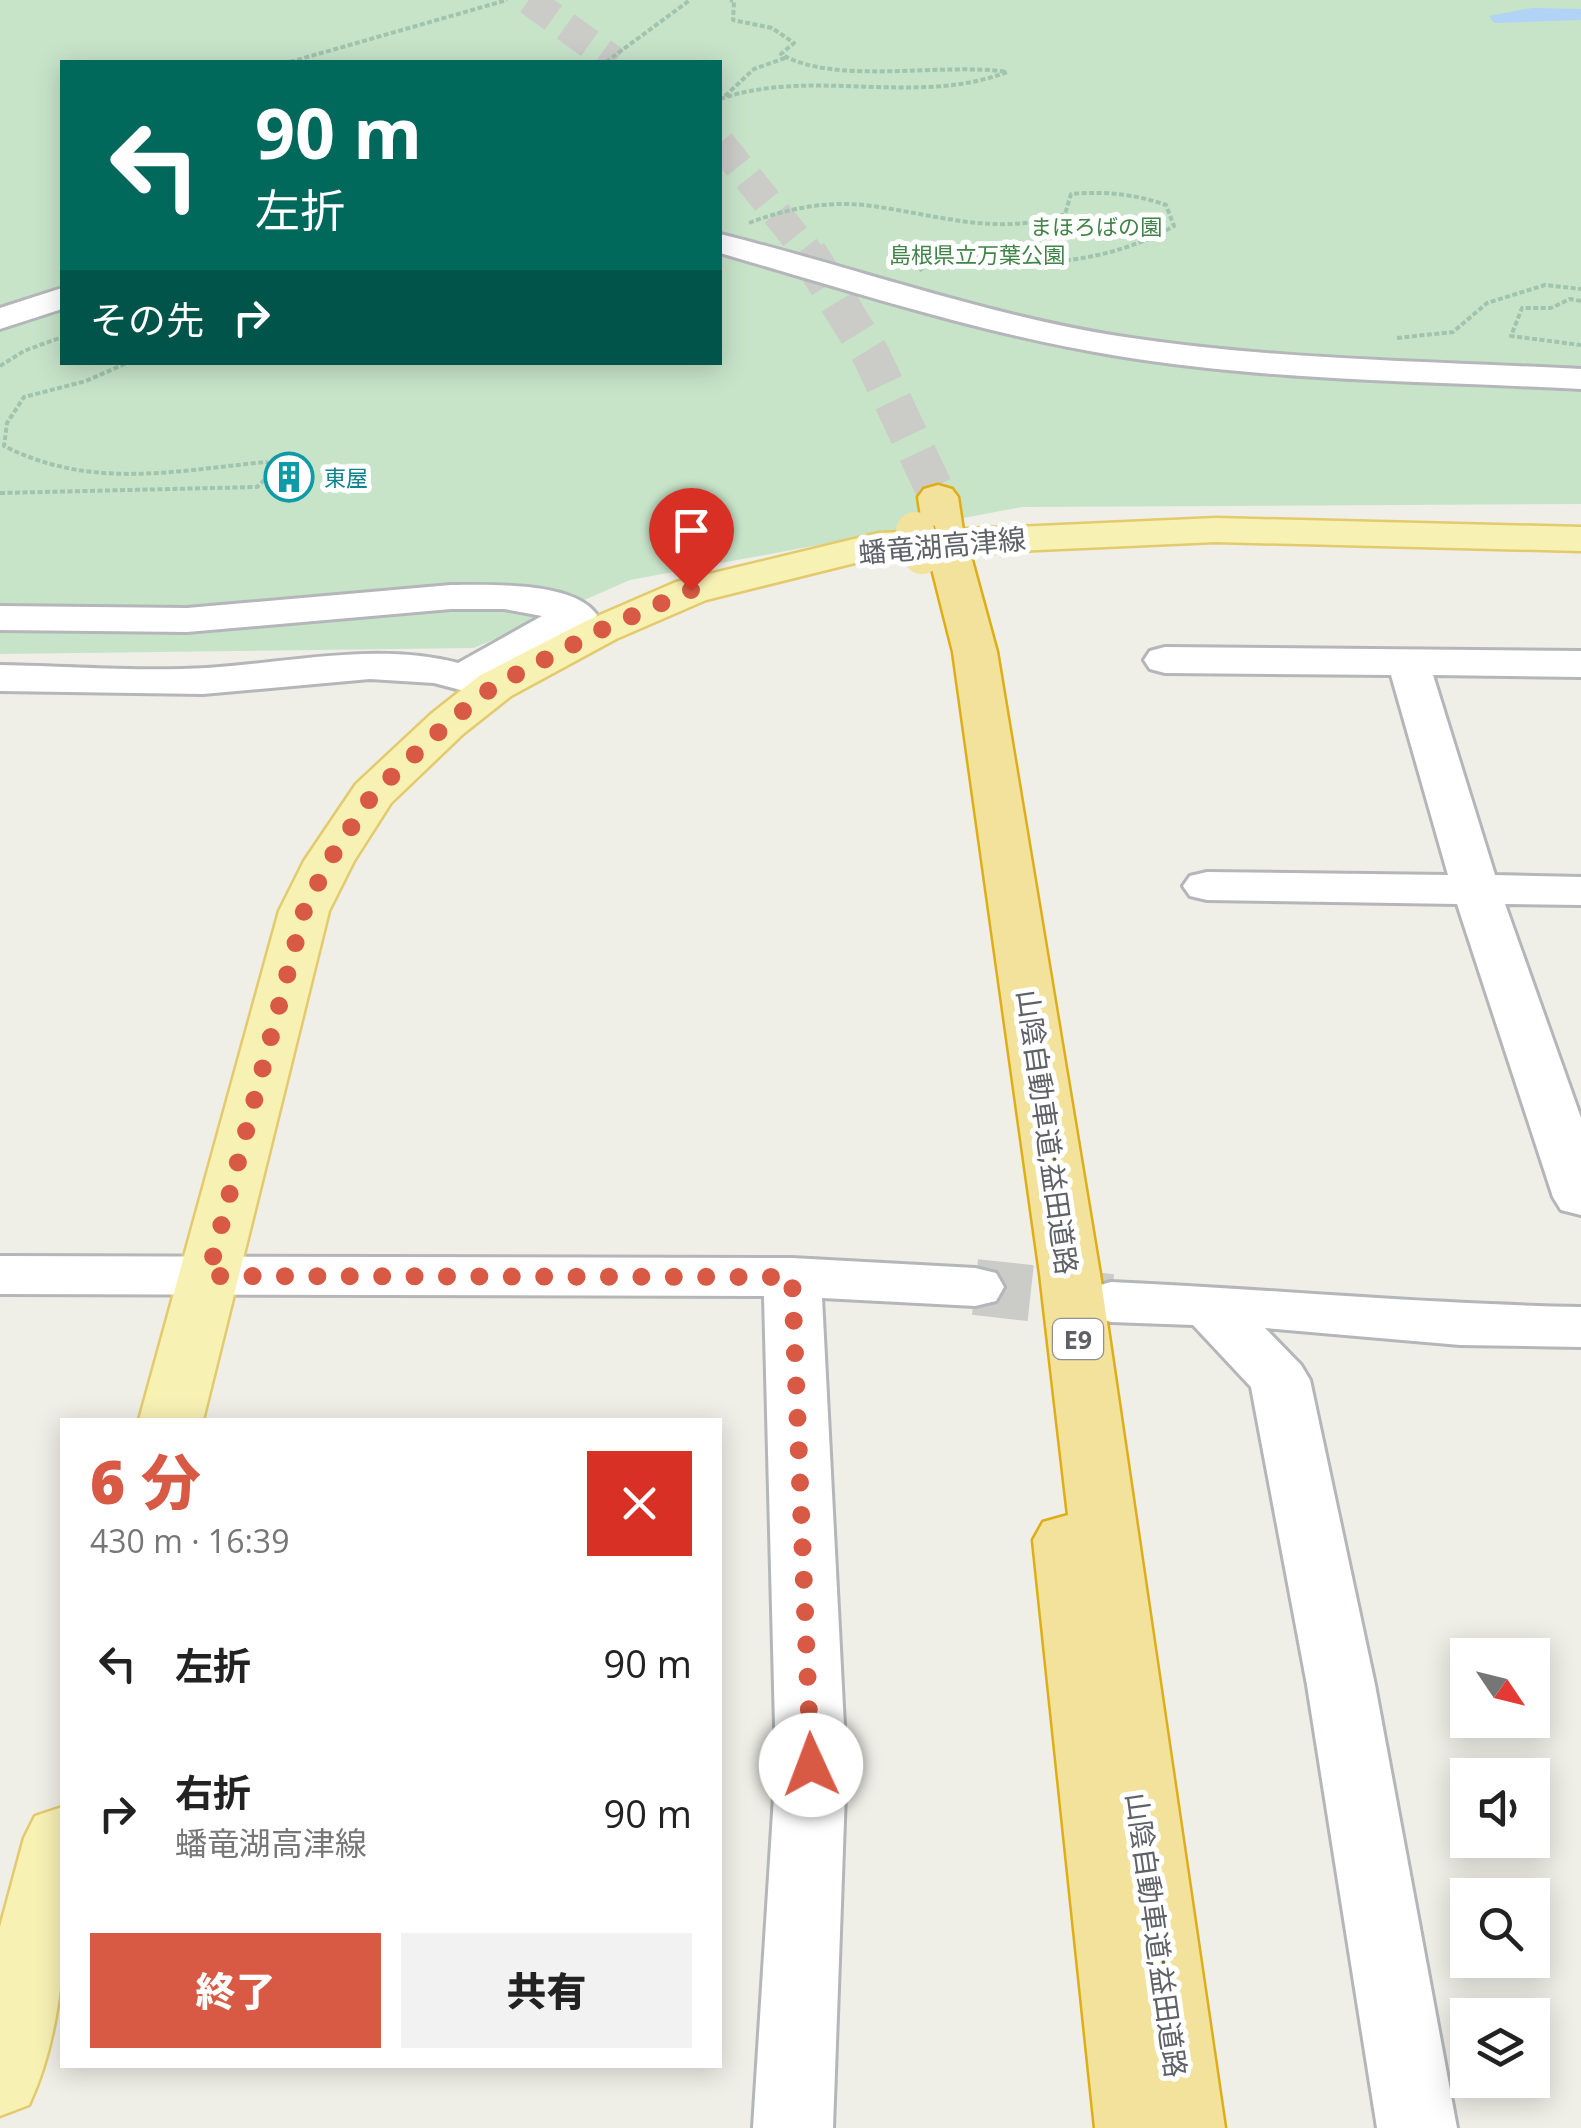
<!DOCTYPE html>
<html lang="ja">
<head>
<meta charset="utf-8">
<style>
	:root { --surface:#fff; --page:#f2f2f2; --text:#222; --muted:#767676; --accent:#d85a44 }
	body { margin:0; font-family:"Open Sans","Noto Sans JP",sans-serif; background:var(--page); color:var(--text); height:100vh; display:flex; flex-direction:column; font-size:38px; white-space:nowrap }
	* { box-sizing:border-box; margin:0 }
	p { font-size:32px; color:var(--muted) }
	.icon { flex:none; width:55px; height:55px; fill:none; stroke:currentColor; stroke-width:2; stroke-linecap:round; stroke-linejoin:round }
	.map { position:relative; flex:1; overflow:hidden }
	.details { position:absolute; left:60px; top:1418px; width:662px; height:650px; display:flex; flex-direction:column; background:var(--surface); border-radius:0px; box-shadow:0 5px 25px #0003 }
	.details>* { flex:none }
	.banner { position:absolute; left:60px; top:60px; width:662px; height:305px; border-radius:0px; box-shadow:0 5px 25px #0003; background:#00695c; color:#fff; overflow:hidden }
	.needle { width:65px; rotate:125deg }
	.tools { position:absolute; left:1450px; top:1638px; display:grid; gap:20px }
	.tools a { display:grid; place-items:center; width:100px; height:100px; border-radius:0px; background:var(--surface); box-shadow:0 5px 25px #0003; font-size:50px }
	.pin { position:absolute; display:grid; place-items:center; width:85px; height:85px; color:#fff; margin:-102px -42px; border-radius:50% 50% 50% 0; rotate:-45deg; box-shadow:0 0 10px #0007 }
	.pin .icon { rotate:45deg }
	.me { position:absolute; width:110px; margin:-55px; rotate:358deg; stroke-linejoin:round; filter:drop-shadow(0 0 8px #0008) }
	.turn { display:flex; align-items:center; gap:35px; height:210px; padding:0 30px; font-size:45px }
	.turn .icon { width:130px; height:130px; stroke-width:2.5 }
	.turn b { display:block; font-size:70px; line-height:85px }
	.then { display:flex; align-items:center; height:95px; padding:0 30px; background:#0003; gap:20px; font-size:38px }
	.round { display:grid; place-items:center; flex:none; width:105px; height:105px; border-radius:0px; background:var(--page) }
	.summary { display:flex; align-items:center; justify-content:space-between; height:170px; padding:0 30px }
	h1 { font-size:60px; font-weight:800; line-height:75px; color:var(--accent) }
	.cta { display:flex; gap:20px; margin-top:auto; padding:20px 30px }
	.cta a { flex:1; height:115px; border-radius:0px; background:var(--accent); color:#fff; font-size:40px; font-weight:800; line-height:115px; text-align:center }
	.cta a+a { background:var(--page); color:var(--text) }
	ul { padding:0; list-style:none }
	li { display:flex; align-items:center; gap:30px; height:150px; padding:0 30px }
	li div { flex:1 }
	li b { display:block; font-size:38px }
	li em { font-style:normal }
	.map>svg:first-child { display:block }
	.green { fill:#c7e4c9; fill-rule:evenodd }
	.water { fill:#b0d3f6 }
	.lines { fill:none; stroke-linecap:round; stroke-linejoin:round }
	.minor-tunnel { stroke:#cbcbc7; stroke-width:56; stroke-dasharray:56 29; stroke-linecap:butt }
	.highway-tunnel-far1 { stroke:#cbcbc7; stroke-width:30; stroke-dasharray:30 15; stroke-linecap:butt }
	.highway-tunnel { stroke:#cbcbc7; stroke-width:38; stroke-dasharray:38 19; stroke-linecap:butt }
	.minor-casing { stroke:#b4b6ba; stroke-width:6 }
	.major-casing { stroke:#e3ca6c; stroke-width:5 }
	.highway-casing { stroke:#dead18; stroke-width:5 }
	.path { stroke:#a0c4ad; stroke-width:4; stroke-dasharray:5 2.5; stroke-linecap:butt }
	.minor { fill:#fff; fill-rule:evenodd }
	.major { fill:#f7f1b4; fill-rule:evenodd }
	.highway { fill:#f2e29b; fill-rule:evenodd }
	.highway-bridge-casing { stroke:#dead18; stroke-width:41; stroke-linecap:butt }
	.highway-bridge { stroke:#f2e29b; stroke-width:38 }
	.wall { fill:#afaca9 }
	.shaded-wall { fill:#8e8c89 }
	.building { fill:#cbc8c4; stroke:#8e8c89; stroke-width:2.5 }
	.route { stroke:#d85a44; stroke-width:18; stroke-dasharray:0 32.4 }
	.labels { text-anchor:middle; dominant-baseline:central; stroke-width:10; stroke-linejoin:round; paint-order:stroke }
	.far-park-label { font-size:22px; fill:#408447; stroke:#fff }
	.far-culture-label { font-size:22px; fill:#0d838f; stroke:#fff; text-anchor:start }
	.shield { fill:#fff; stroke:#8f9094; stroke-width:2.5 }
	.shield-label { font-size:25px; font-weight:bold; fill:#5f6166 }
	.street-label { font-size:28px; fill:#5f6166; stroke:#fff }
</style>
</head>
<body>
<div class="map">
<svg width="1581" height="2128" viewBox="0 0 1581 2128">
	<rect width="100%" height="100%" fill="#efeee7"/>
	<path class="green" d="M0,0h1581v504l-559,3 -392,73 -156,68 -474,6zM62,62h658v300h-658z"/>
	<path class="water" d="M1532,8l49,1v11l-87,3 -5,-7z"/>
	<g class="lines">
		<path class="minor-tunnel" d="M975,1287l136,15"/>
		<path class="highway-tunnel-far1" d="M529,0l86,62
			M720,143l90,112"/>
		<path class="highway-tunnel" d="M808,253l63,102 67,142"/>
		<g class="minor-casing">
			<path id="minor" d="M720,234c133,33 262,80 398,102 153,24 309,25 463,33v20c-154,-8 -310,-8 -463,-33 -136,-22 -267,-65 -398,-103z
				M62,288v21l-62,20v-21z
				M451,585c38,0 123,-4 146,30l-6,9 -92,50 11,3 6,9 -6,9 -15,4 -61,-16 -64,-4 -167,15 -203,-3v-26c68,1 138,7 207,3 82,-5 169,-26 251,-5l84,-47 -38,-7h-53l-264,23 -187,-2v-24l187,2z
				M1165,647l416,4v26l-148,-2 62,200 86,2v28l-76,-1 76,214v97l-20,-5 -8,-13 -96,-293 -250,-4 -17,-4 -7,-10 7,-10 17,-4 241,3 -57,-200 -226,-2 -15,-4 -6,-9 6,-9z
				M0,1256l792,2 183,10 21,5 8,14 -8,14 -21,5 -153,-8 24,467 -13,363h-80l23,-363 -12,-469 -764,-2z
				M1111,1282c157,7 313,22 470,25v40l-121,-2 -195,-17 36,37 9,15 65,305 82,443h-80l-70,-443 -56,-298 -58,-62 -82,-3 -21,-6 -8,-14 8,-14z"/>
		</g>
		<g class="major-casing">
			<path id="major" d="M1216,518l365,9v24l-365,-9 -337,15 -173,43 -90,39 -105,57 -48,38 -72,69 -37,58 -25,50 -126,509h-64l140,-509 25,-50 52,-77 75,-70 48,-38 107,-55 90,-39 203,-49z
				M62,1807c6,95 8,210 -33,298l-29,11v-189l24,-89 11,-22z"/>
		</g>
		<g class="highway-casing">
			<path id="highway" d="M938,485l14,4 6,8 5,33 -6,9 -8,2 15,3 6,9 27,99 103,622 125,854h-130l-62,-588 10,-18 25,-7 -28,-241 -87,-622 -25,-99 6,-9 9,-2 -14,-3 -6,-9 -5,-33 6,-8z"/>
		</g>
		<path class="path" d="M290,62l217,-62
			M606,62l84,-62
			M725,96l29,-27 31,-11
			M720,99c93,-32 196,8 287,-27 -61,-10 -173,14 -226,-18l13,-11 -22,-15 -39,-8 1,-19 -4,-1
			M749,223c36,-14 76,-22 115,-18 69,8 132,33 201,9l6,-20c33,-3 64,0 95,11l8,21c-77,44 -159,39 -245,36l-10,9
			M1581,301l-11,-2 -19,9h-29l-11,28 70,9
			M1397,338l56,-6 34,-29 58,-18 36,4
			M0,366l24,-15 38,-14
			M0,493l257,-6 20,-19 -11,-6c-94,9 -174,28 -262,-16l3,-23 17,-26 62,-16 43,-19"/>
		<use href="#minor" class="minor"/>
		<use href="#major" class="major"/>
		<use href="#highway" class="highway"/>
		<g class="highway-bridge-casing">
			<path id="highway-bridge" d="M915,531l7,24"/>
		</g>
		<use href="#highway-bridge" class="highway-bridge"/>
	</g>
	<path class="wall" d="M306,465l1,8 -8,10 -28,-2 -1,-8z"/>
	<path class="shaded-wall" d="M306,465l1,8 -8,10 -1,-8z"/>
	<path class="building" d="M278,463l28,2 -8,10 -28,-2z"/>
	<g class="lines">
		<path class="route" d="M691,590l-90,40 -107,56 -47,38 -74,70 -44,67 -25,50 -96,365 584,1 19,488"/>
	</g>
	<defs>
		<g id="building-ring" transform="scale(2.5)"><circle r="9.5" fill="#fff" stroke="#0f9aa8" stroke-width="1.5"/><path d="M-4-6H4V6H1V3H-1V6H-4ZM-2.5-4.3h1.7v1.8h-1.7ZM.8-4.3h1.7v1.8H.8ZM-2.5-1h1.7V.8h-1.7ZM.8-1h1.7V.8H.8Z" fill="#0f9aa8"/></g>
	</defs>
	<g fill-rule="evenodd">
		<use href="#building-ring" x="289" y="477"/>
	</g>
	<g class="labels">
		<g class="far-park-label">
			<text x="1096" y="226">まほろばの園</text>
			<text x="977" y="254">島根県立万葉公園</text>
		</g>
		<g class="far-culture-label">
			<text x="324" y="477">東屋</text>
		</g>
		<rect class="shield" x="1053" y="1319" width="50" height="40" rx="8"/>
		<g class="shield-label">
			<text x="1078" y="1339">E9</text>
		</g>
		<g class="street-label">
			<text transform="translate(942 545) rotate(-5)">蟠竜湖高津線</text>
			<text transform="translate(1048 1132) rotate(82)">山陰自動車道;益田道路</text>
			<text transform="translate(1157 1935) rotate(82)">山陰自動車道;益田道路</text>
		</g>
	</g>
</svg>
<div class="tools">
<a><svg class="needle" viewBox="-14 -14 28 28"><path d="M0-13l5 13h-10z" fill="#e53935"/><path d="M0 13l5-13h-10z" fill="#767676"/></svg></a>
<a><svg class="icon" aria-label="sound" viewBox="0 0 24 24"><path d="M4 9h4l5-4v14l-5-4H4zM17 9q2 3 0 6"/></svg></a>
<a><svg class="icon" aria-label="search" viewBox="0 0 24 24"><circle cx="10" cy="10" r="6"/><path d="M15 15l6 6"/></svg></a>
<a><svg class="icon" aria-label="layers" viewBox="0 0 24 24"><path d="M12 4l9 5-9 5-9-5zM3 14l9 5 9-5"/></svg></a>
</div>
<div class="pin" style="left:691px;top:590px;background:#d93025"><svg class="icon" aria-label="arrive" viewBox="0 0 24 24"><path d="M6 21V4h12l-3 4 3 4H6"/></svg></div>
<svg class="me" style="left:811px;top:1765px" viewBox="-20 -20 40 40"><circle r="19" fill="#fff"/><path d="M0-13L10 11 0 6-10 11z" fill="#d85a44"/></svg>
<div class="banner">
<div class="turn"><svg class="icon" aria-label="left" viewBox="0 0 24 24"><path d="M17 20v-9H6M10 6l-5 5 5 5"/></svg><div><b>90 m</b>左折</div></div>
<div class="then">その先<svg class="icon" aria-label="right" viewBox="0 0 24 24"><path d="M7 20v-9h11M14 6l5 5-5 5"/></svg></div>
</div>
<section class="details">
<div class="summary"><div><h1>6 分</h1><p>430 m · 16:39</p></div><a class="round" style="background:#d93025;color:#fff"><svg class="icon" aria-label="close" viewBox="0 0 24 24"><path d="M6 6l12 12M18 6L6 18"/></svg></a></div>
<ul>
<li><svg class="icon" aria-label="left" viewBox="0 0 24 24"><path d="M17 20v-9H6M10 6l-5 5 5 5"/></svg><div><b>左折</b></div><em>90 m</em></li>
<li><svg class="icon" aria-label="right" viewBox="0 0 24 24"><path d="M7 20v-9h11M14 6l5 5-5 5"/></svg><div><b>右折</b><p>蟠竜湖高津線</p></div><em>90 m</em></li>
</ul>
<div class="cta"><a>終了</a><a>共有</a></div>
</section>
</div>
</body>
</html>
